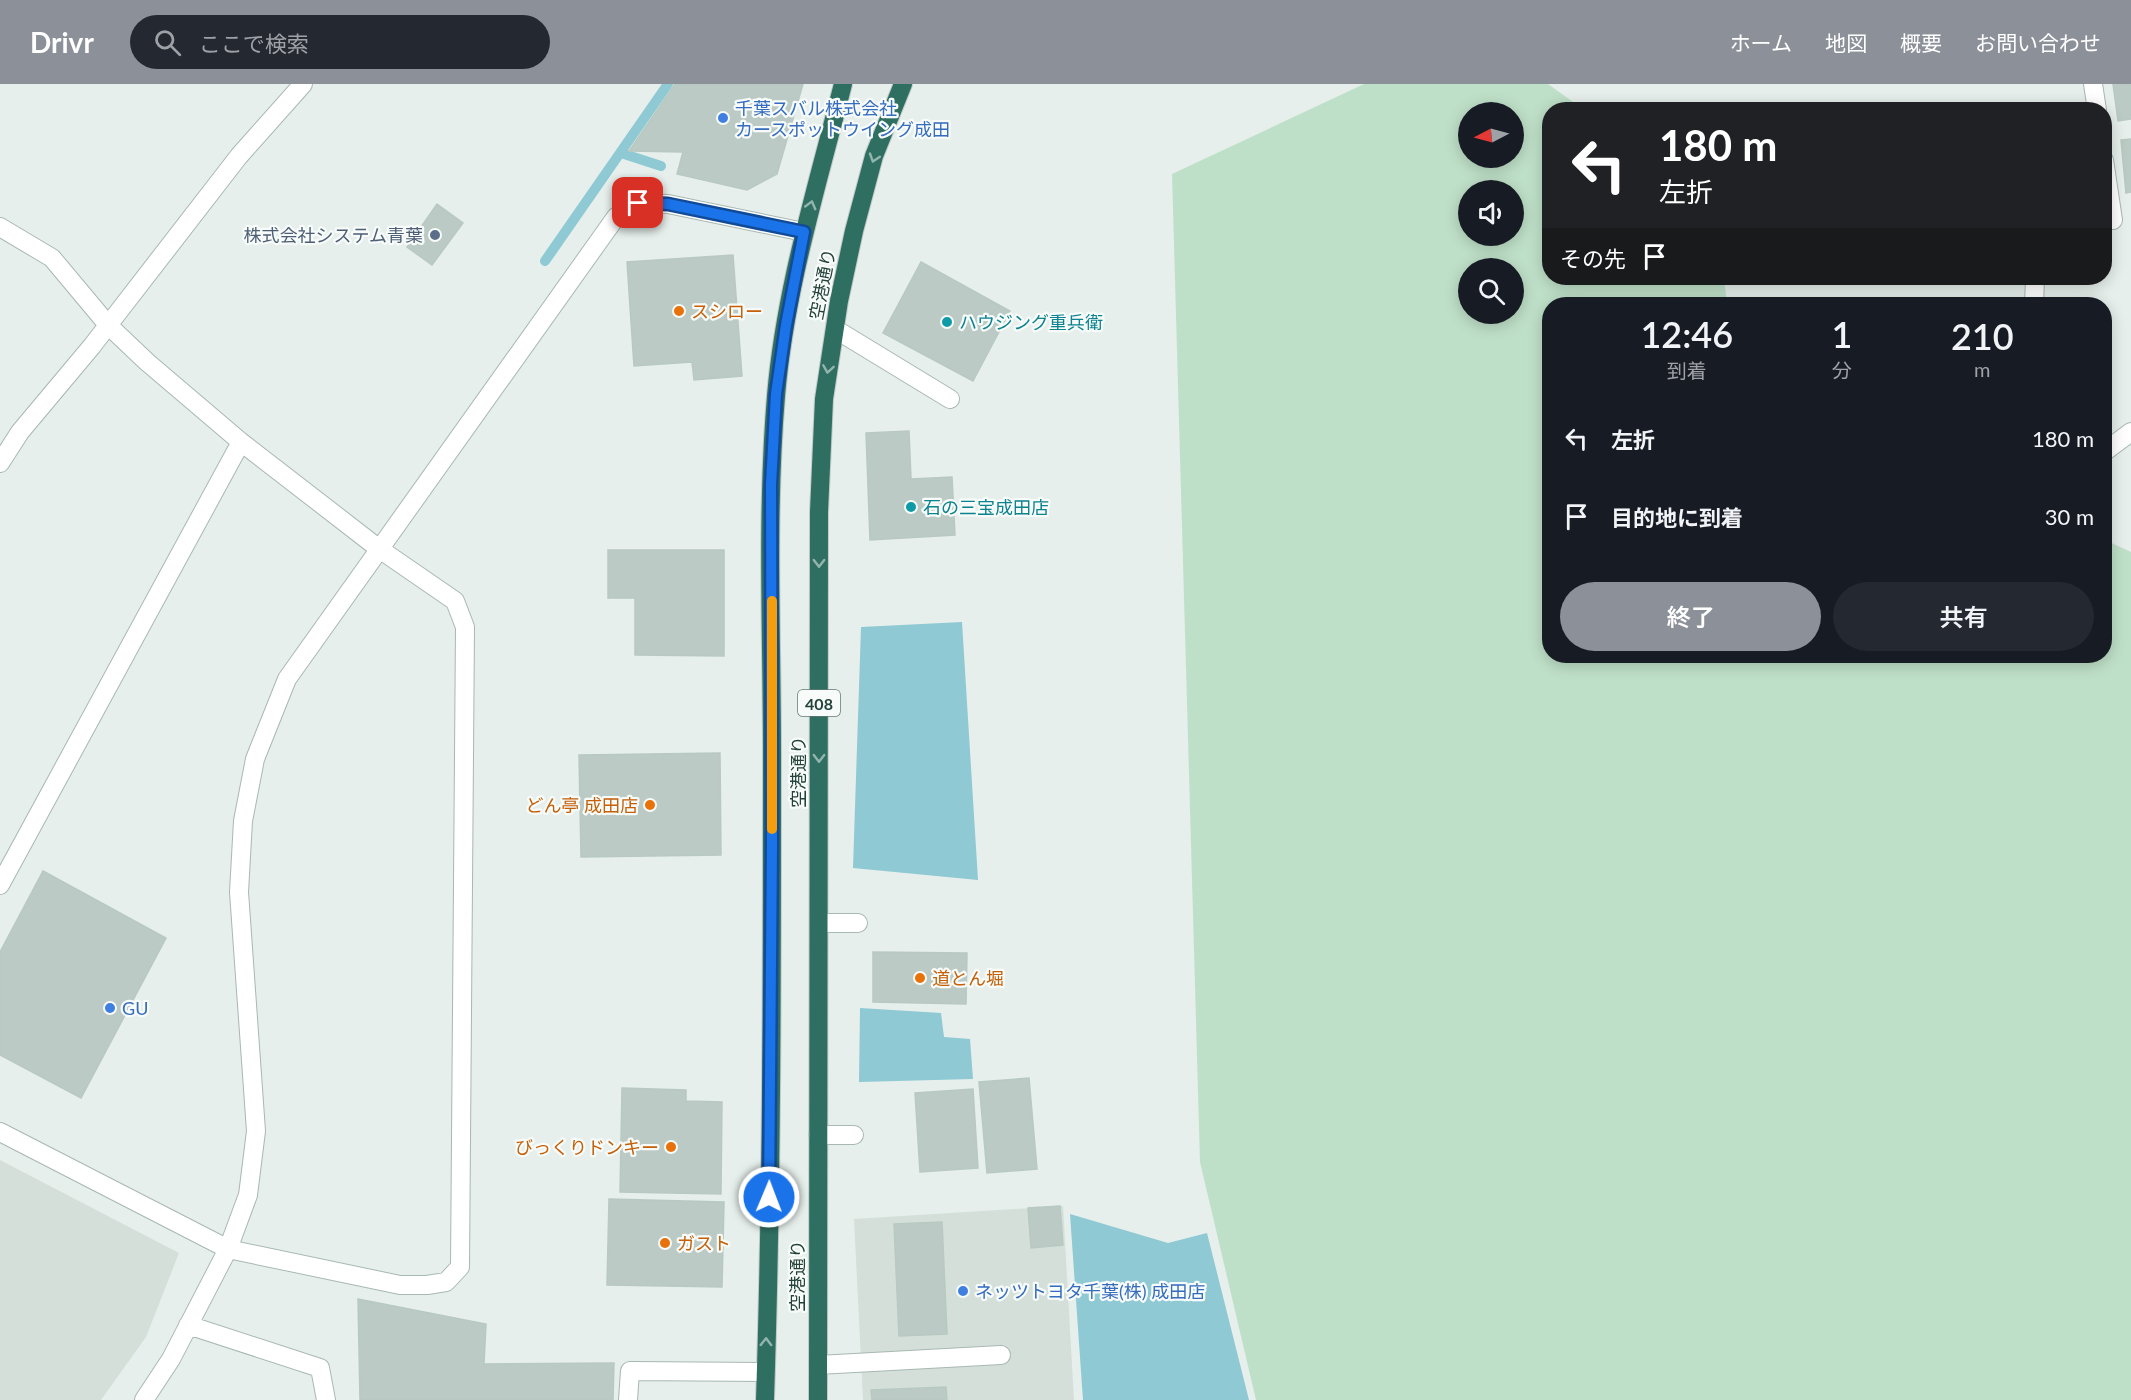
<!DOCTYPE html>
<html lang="ja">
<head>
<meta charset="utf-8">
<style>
	:root { --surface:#171b24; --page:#242831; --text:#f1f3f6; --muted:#9ea1a6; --accent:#8c9099 }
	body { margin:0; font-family:Lato,"Noto Sans JP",sans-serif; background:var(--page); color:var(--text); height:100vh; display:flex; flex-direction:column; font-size:22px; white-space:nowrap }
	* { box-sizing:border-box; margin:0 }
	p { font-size:20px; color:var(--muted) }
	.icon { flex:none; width:33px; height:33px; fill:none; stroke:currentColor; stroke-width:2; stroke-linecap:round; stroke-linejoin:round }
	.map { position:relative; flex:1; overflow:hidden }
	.side { position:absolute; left:1542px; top:213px; width:570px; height:366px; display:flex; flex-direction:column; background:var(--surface); border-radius:24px; box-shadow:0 3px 15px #0003 }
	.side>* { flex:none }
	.banner { position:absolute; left:1542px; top:18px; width:570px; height:183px; border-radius:24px; box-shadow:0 3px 15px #0003; background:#202124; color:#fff; overflow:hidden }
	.needle { width:39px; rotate:264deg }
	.buttons { position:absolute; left:1458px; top:18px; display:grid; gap:12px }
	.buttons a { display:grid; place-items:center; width:66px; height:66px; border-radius:50%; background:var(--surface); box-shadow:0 3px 15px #0003; font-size:30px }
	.pin { position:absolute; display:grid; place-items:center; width:51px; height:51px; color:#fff; margin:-26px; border-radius:12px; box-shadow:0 3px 9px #0006 }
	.me { position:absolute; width:66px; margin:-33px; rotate:1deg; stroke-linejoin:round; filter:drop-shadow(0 0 4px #0008) }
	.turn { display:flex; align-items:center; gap:21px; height:126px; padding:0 18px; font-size:27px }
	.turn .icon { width:78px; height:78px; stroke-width:2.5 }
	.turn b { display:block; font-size:42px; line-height:51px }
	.then { display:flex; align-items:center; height:57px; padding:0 18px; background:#0003; gap:12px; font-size:22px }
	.eta { display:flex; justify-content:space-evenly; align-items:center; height:102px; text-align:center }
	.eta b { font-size:36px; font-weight:600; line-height:42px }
	.action { display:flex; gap:12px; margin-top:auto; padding:12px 18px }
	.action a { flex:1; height:69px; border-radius:36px; background:var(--accent); color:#fff; font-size:24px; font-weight:600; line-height:69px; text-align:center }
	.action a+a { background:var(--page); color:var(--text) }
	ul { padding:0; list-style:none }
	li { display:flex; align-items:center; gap:18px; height:78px; padding:0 18px }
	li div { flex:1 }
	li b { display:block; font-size:22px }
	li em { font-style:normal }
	header { display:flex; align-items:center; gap:36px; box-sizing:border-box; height:84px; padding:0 30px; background:var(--accent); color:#fff }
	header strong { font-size:28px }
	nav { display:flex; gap:33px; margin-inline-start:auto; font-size:21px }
	.search { width:420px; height:54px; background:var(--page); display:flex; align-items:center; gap:15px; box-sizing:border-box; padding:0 21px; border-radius:33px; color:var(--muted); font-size:22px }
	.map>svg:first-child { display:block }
	.built { fill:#d4dfda }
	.green { fill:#bfe0c8; fill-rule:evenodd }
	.water { fill:#8ec9d4 }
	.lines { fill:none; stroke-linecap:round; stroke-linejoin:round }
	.stream { stroke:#8ec9d4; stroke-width:10 }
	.building { fill:#bbcac4; stroke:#b8c9c2; stroke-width:1.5 }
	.minor-casing { stroke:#a8b8b2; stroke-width:20 }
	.highway-casing { stroke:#c2cac8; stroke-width:20 }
	.minor { stroke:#fff; stroke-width:18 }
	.highway { stroke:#2f6f62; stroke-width:18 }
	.oneway { stroke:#93b5ae }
	.route-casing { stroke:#114b97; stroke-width:15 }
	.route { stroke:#1a73e8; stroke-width:10 }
	.slow { stroke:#f59e0b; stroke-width:10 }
	.shop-dot { fill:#3f7fe0; stroke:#f7fbf9; stroke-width:2 }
	.service-dot { fill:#5c6f8a; stroke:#f7fbf9; stroke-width:2 }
	.food-dot { fill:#e8710a; stroke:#f7fbf9; stroke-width:2 }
	.culture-dot { fill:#0f9aa8; stroke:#f7fbf9; stroke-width:2 }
	.labels { text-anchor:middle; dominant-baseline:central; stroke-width:4.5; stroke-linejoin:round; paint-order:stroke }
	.shield { fill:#f7fbf9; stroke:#637a73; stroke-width:1.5 }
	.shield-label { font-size:16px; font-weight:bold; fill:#24423a }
	.shop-label { font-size:18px; fill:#366cbe; stroke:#f7fbf9; text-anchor:start }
	.service-label { font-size:18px; fill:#4e5e75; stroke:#f7fbf9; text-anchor:end }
	.street-label { font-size:18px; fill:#24423a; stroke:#f7fbf9 }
	.food-label { font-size:18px; fill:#c56008; stroke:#f7fbf9; text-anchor:start }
	.culture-label { font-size:18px; fill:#0d838f; stroke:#f7fbf9; text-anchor:start }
</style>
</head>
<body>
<header>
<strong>Drivr</strong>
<div class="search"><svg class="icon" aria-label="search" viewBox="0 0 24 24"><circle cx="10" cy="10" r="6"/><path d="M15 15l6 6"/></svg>ここで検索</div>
<nav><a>ホーム</a><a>地図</a><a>概要</a><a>お問い合わせ</a></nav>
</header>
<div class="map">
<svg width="2131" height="1316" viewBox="0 0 2131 1316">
	<rect width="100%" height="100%" fill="#e6efeb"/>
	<path class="built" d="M0,1076l179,93 -33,84 -45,63h-101z
		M1063,1122l11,194h-211l-9,-181z"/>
	<path class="green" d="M1364,0h184l35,25 -33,1v168h174l3,26h-177v352h216l1,3 39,-3h298l1,-116 26,12v848h-875l-56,-238 -28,-988zM1468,28h46v46h-46zM1468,106h46v46h-46zM1468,184h46v46h-46z"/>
	<path class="water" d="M962,538l16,258 -125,-12 8,-241z
		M860,924l81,5 3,24 26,2 3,40 -114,3z
		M1070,1130l98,29 39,-10 42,167h-166z"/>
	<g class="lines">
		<path class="stream" d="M621,69l40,13
			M545,177l123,-177"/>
	</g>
	<path class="building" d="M675,0h128l-26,90 -30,16 -70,-16 6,-22 -54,-1z
		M2113,0h18v35l-13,2z
		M2131,55v53l-5,1 -5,-53z
		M437,120l26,19 -31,42 -25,-18z
		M733,171l9,121 -48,4 -2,-18 -58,4 -7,-104z
		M921,178l89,49 -37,70 -90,-48z
		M909,347l2,48 41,-2 3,58 -85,5 -4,-107z
		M608,466h116v106l-89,-1v-57h-27z
		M720,669l1,102 -140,2 -2,-102z
		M43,787l123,67 -85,160 -81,-43v-103z
		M873,868l94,1 -1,51 -93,-2z
		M1029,994l8,91 -50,4 -8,-91z
		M622,1004l64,2v11l36,1 -1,92 -101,-2z
		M973,1005l5,79 -58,4 -5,-79z
		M609,1115l115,3 -2,85 -115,-2z
		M1060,1122l3,39 -32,3 -3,-40z
		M942,1138l5,112 -48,2 -5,-112z
		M358,1215l128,25 -2,40 130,-1 -1,37h-253z
		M946,1303l1,13h-75l-1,-10z"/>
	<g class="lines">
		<g class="minor-casing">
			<path id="minor" d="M2093,0l4,26
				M2104,76l9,60
				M0,143l52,31 56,67 39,37 94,80 137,106 77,53 10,26 -5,640 -14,15 -19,3h-27l-172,-36 -228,-117
				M2034,220l1,-26
				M835,245l115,70
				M2104,368l27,-20
				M0,379l20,-31 72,-86 147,-190 64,-72
				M0,801l241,-443
				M819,839h39
				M818,1051h36
				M188,1241l132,43 6,32
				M818,1281l183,-10
				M144,1316l27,-41 57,-110 20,-54 8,-64 -17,-239 4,-71 12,-62 32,-80 329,-462 22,-14 30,1 136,28
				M628,1316l2,-29 136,1"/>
		</g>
		<g class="highway-casing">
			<path id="highway" d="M765,1316c7,-215 7,-430 7,-645 0,-119 -6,-240 4,-359 9,-107 41,-209 67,-312
				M818,1316l1,-888 5,-113 15,-98 15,-70 20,-75 29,-72"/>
		</g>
		<use href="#minor" class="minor"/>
		<use href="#highway" class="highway"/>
	</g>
	<defs><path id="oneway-chevron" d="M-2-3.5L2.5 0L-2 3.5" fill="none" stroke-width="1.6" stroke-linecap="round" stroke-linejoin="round" transform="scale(1.5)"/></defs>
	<g class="oneway">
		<use href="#oneway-chevron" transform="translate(874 74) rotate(108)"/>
		<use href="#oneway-chevron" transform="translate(811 121) rotate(-75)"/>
		<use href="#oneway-chevron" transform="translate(828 285) rotate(99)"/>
		<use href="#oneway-chevron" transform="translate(819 479) rotate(90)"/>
		<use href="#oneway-chevron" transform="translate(819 674) rotate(90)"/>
		<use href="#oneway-chevron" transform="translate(766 1258) rotate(-89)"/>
	</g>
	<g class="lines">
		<g class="route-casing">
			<path id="route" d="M638,119l30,1 136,28 -18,93 -10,69 -5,90 1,358 -3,355"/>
		</g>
		<use href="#route" class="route"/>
		<path class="slow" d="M772,517v228"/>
	</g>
	<g class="shop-dot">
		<circle cx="723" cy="34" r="6"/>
		<circle cx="110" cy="924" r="6"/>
		<circle cx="963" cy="1207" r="6"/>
	</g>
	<circle class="service-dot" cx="435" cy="151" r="6"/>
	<g class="food-dot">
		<circle cx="679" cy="227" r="6"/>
		<circle cx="650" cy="721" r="6"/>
		<circle cx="920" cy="894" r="6"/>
		<circle cx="671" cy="1063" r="6"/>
		<circle cx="665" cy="1159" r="6"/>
	</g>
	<g class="culture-dot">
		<circle cx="947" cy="238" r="6"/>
		<circle cx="911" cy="423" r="6"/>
	</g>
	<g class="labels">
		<rect class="shield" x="798" y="606" width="42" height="26" rx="4.5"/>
		<g class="shield-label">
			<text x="819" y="619">408</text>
		</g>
		<g class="shop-label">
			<text x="735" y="24">千葉スバル株式会社<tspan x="735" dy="21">カースポットウイング成田</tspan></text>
			<text x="122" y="924">GU</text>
			<text x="975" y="1207">ネッツトヨタ千葉(株) 成田店</text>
		</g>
		<g class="service-label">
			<text x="423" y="151">株式会社システム青葉</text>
		</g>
		<g class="street-label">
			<text transform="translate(822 200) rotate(-79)">空港通り</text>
			<text transform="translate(798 688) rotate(-90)">空港通り</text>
			<text transform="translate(797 1192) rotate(-90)">空港通り</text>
		</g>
		<g class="food-label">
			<text x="691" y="227">スシロー</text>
			<text x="638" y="721" text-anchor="end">どん亭 成田店</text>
			<text x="932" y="894">道とん堀</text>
			<text x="659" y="1063" text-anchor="end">びっくりドンキー</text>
			<text x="677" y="1159">ガスト</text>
		</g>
		<g class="culture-label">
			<text x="959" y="238">ハウジング重兵衛</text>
			<text x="923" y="423">石の三宝成田店</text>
		</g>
	</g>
</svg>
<div class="buttons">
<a><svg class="needle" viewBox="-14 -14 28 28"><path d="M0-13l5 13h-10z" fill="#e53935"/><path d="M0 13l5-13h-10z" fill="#9ea1a6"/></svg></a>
<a><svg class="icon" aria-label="sound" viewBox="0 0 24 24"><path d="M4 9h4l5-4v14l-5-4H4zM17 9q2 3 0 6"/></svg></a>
<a><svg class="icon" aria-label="search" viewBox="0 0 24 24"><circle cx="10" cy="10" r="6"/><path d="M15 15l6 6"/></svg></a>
</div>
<div class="pin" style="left:638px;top:119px;background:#d93025"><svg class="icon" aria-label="arrive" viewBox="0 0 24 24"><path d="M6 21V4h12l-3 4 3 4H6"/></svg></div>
<svg class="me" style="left:769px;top:1113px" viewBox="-20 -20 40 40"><circle r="17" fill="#1a73e8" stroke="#fff" stroke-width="3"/><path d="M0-11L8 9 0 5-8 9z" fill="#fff"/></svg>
<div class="banner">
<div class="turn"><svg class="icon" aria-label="left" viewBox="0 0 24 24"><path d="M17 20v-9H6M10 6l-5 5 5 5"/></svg><div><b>180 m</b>左折</div></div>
<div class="then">その先<svg class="icon" aria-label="arrive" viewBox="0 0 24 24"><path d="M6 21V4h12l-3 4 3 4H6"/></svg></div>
</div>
<section class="side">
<div class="eta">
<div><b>12:46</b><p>到着</p></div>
<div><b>1</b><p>分</p></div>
<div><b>210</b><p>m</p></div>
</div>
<ul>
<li><svg class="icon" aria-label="left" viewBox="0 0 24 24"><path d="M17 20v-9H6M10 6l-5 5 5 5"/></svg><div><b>左折</b></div><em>180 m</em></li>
<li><svg class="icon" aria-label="arrive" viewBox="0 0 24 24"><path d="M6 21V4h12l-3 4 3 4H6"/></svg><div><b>目的地に到着</b></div><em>30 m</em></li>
</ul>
<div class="action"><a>終了</a><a>共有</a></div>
</section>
</div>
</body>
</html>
